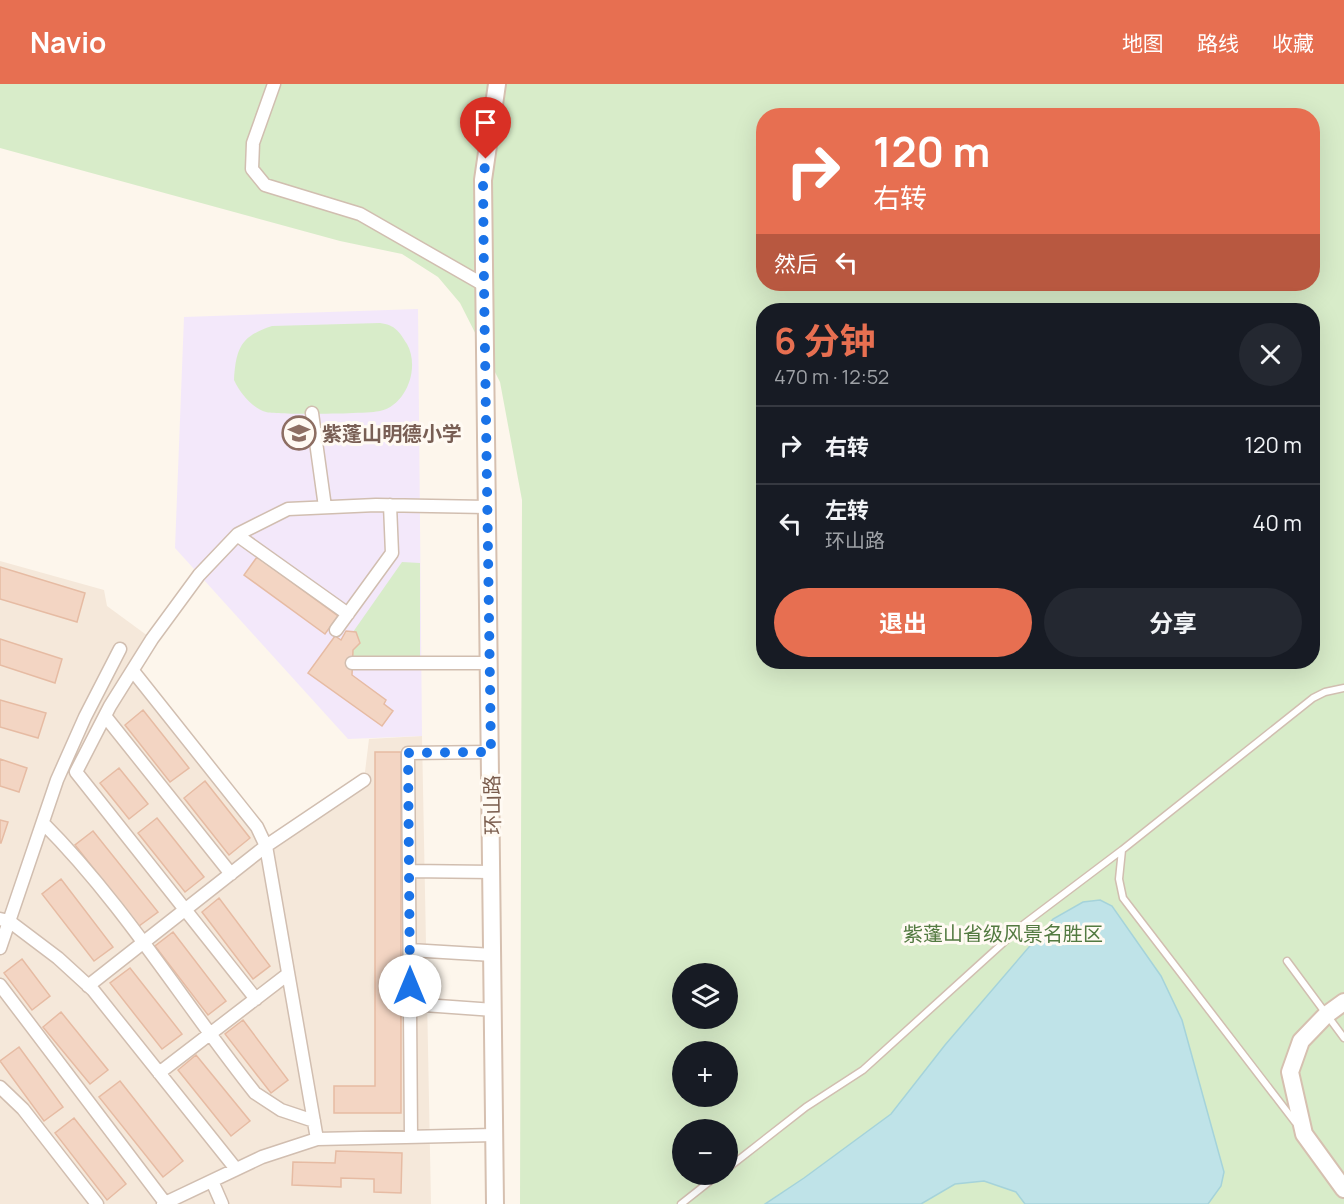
<!DOCTYPE html>
<html lang="zh">
<head>
<meta charset="utf-8">
<style>
	:root { --surface:#171b24; --page:#242831; --text:#f1f3f6; --muted:#9ea1a6; --line:#363941; --accent:#e76f51 }
	body { margin:0; font-family:Manrope,"Noto Sans SC",sans-serif; background:var(--page); color:var(--text); height:100vh; display:flex; flex-direction:column; font-size:22px; white-space:nowrap }
	* { box-sizing:border-box; margin:0 }
	p { font-size:20px; color:var(--muted) }
	.icon { flex:none; width:33px; height:33px; fill:none; stroke:currentColor; stroke-width:2; stroke-linecap:round; stroke-linejoin:round }
	.map { position:relative; flex:1; overflow:hidden }
	.details { position:absolute; left:756px; top:219px; width:564px; height:366px; display:flex; flex-direction:column; background:var(--surface); border-radius:24px; box-shadow:0 6px 24px #0002 }
	.details>* { flex:none }
	.guide { position:absolute; left:756px; top:24px; width:564px; height:183px; border-radius:24px; box-shadow:0 6px 24px #0002; background:#e76f51; color:#fff; overflow:hidden }
	.buttons { position:absolute; left:672px; top:879px; display:grid; gap:12px }
	.buttons a { display:grid; place-items:center; width:66px; height:66px; border-radius:50%; background:var(--surface); box-shadow:0 6px 24px #0002; font-size:30px }
	.pin { position:absolute; display:grid; place-items:center; width:51px; height:51px; color:#fff; margin:-62px -26px; border-radius:50% 50% 50% 0; rotate:-45deg; box-shadow:0 0 6px #0007 }
	.pin .icon { rotate:45deg }
	.me { position:absolute; width:66px; margin:-33px; rotate:0deg; stroke-linejoin:round; filter:drop-shadow(0 0 4px #0008) }
	.turn { display:flex; align-items:center; gap:21px; height:126px; padding:0 18px; font-size:27px }
	.turn .icon { width:78px; height:78px; stroke-width:2.5 }
	.turn b { display:block; font-size:42px; line-height:51px }
	.then { display:flex; align-items:center; height:57px; padding:0 18px; background:#0003; gap:12px; font-size:22px }
	.round { display:grid; place-items:center; flex:none; width:63px; height:63px; border-radius:32px; background:var(--page) }
	.headline { display:flex; align-items:center; justify-content:space-between; height:102px; padding:0 18px }
	h1 { font-size:36px; font-weight:700; line-height:45px; color:var(--accent) }
	.button { display:flex; gap:12px; margin-top:auto; padding:12px 18px }
	.button a { flex:1; height:69px; border-radius:36px; background:var(--accent); color:#fff; font-size:24px; font-weight:700; line-height:69px; text-align:center }
	.button a+a { background:var(--page); color:var(--text) }
	ul { padding:0; list-style:none }
	li { display:flex; align-items:center; gap:18px; height:78px; padding:0 18px; border-top:2px solid var(--line) }
	li div { flex:1 }
	li b { display:block; font-size:22px }
	li em { font-style:normal }
	header { display:flex; align-items:center; gap:36px; box-sizing:border-box; height:84px; padding:0 30px; background:var(--accent); color:#fff }
	header strong { font-size:28px }
	nav { display:flex; gap:33px; margin-inline-start:auto; font-size:21px }
	.map>svg:first-child { display:block }
	.residential { fill:#f5e8da }
	.education { fill:#f3e8fa }
	.green { fill:#d8ecc9; fill-rule:evenodd }
	.water { fill:#bfe3e8; stroke:#a5d3da; stroke-width:1.5 }
	.building { fill:#f3d5c3; stroke:#e6bba3; stroke-width:1.5 }
	.lines { fill:none; stroke-linecap:round; stroke-linejoin:round }
	.lane-casing { stroke:#d1beb0; stroke-width:9 }
	.street-casing { stroke:#d1beb0; stroke-width:15 }
	.secondary-casing { stroke:#d6c0b0; stroke-width:20 }
	.lane { stroke:#fff; stroke-width:6 }
	.street { stroke:#fff; stroke-width:12 }
	.secondary { stroke:#fff; stroke-width:16 }
	.route { stroke:#1a73e8; stroke-width:10; stroke-dasharray:0 18 }
	.labels { text-anchor:middle; dominant-baseline:central; stroke-width:6; stroke-linejoin:round; paint-order:stroke }
	.education-label { font-size:20px; font-weight:bold; fill:#785e54; stroke:#fffaf3; text-anchor:start }
	.street-label { font-size:20px; fill:#7a5c4d; stroke:#fffaf3 }
	.park-label { font-size:20px; fill:#537a41; stroke:#fffaf3 }
</style>
</head>
<body>
<header>
<strong>Navio</strong>
<nav><a>地图</a><a>路线</a><a>收藏</a></nav>
</header>
<div class="map">
<svg width="1344" height="1120" viewBox="0 0 1344 1120">
	<rect width="100%" height="100%" fill="#fdf6ec"/>
	<path class="residential" d="M0,477l104,29 3,16 45,33 -19,32 133,175 98,-66 5,-41 53,-3 9,468h-431z"/>
	<path class="education" d="M418,225l4,427 -74,3 -173,-191 9,-231z"/>
	<path class="green" d="M0,0h1344v1120h-824l2,-704 -22,-118 -40,-79 -22,-26 -36,-23 -62,-13 -340,-93zM764,32h548v168h-548zM764,226h548v352h-548zM682,890h46v44h-46zM682,968h46v44h-46zM682,1046h46v44h-46z
		M380,239c15,2 19,8 27,21 13,23 0,61 -27,67 -12,3 -104,4 -114,1 -14,-4 -26,-19 -32,-32 2,-32 7,-44 38,-54z
		M402,478l18,1v96l-68,-3 1,-6 7,-7 -4,-11h-3z"/>
	<path class="water" d="M1100,816l12,6 49,70 21,44 42,152 -3,14 -13,18h-183l-9,-12 -32,-11 -29,3 -34,20h-156l39,-26 87,-64 54,-69 108,-126 30,-17z"/>
	<path class="building" d="M257,473l81,59 -13,18 -81,-59z
		M0,483l85,26 -8,29 -77,-23z
		M346,547l10,1 4,11 -7,7 -1,25 34,25 -2,4 9,7 -11,15 -74,-53 27,-37 6,4z
		M0,555l62,20 -7,24 -55,-18z
		M0,616l46,13 -8,25 -38,-11z
		M143,626l46,58 -19,14 -45,-57z
		M375,668h26v361h-67v-27h41z
		M0,675l27,9 -8,24 -19,-6z
		M119,684l29,36 -19,15 -29,-36z
		M205,697l45,57 -21,17 -45,-57z
		M157,734l47,59 -19,15 -47,-59z
		M0,736l8,2 -7,21h-1z
		M93,747l65,81 -19,14 -64,-81z
		M61,795l52,68 -19,14 -52,-67z
		M219,814l51,68 -17,13 -51,-67z
		M173,848l53,69 -18,14 -53,-69z
		M22,875l28,37 -18,14 -28,-37z
		M130,884l52,66 -20,15 -52,-66z
		M61,928l47,58 -18,14 -47,-57z
		M243,936l45,60 -17,13 -46,-59z
		M19,963l44,60 -19,14 -44,-60z
		M196,971l54,66 -19,15 -53,-66z
		M120,997l63,80 -20,16 -64,-80z
		M74,1034l52,66 -19,16 -52,-67z
		M336,1067l66,2 -1,40 -27,-1v-13l-33,-1v9l-49,-2 1,-23 42,1z"/>
	<g class="lines">
		<g class="lane-casing">
			<path id="lane" d="M1287,877l57,77
				M1295,1038l-172,-224 -4,-19 3,-29 191,-152 12,-6 19,-4
				M728,1084l78,-61 57,-37 161,-146 98,-74
				M681,1120l38,-30"/>
		</g>
		<g class="street-casing">
			<path id="street" d="M274,0l-21,59 -1,26 13,16 95,29 124,71
				M312,329l13,94
				M237,451l111,79
				M336,546l56,-77 -2,-48
				M352,579h138
				M133,587l124,156 9,19 51,293
				M105,632l126,158
				M43,739c81,81 141,181 212,270l26,17 33,11
				M409,787l84,1
				M0,835l9,2 49,37 35,32 143,179
				M0,864l57,-168 28,-63 35,-68
				M410,866l83,5
				M0,901l166,219
				M88,902l178,-140 98,-66
				M256,915l-180,-227 34,-66 42,-67 47,-64 39,-41 50,-25 88,-4 111,2
				M410,920l84,6
				M159,989l129,-99
				M0,1003l23,22 74,95
				M411,1053l-3,-384 83,-1
				M212,1097l10,23
				M163,1120l99,-47 55,-18 177,-4"/>
		</g>
		<g class="secondary-casing">
			<path id="secondary" d="M1344,918l-18,13 -25,26 -11,31 14,62 40,55
				M495,1120l-12,-1024 14,-96"/>
		</g>
		<use href="#lane" class="lane"/>
		<use href="#street" class="street"/>
		<use href="#secondary" class="secondary"/>
	</g>
	<g class="lines">
		<path class="route" d="M410,902l-2,-233 83,-1 -7,-467 -1,-105 3,-21"/>
	</g>
	<defs>
		<g id="school-ring" transform="scale(1.725)"><circle r="9.5" fill="#fffaf3" stroke="#8d6e63" stroke-width="1.5"/><path d="M0-5L7-2L0 1L-7-2ZM-4 1L0 2.5L4 1V4Q0 6-4 4Z" fill="#8d6e63"/></g>
	</defs>
	<g fill-rule="evenodd">
		<use href="#school-ring" x="299" y="349"/>
	</g>
	<g class="labels">
		<g class="education-label">
			<text x="322" y="349">紫蓬山明德小学</text>
		</g>
		<g class="street-label">
			<text transform="translate(492 721) rotate(-91)">环山路</text>
		</g>
		<g class="park-label">
			<text x="1003" y="849">紫蓬山省级风景名胜区</text>
		</g>
	</g>
</svg>
<div class="buttons">
<a><svg class="icon" aria-label="layers" viewBox="0 0 24 24"><path d="M12 4l9 5-9 5-9-5zM3 14l9 5 9-5"/></svg></a>
<a>+</a>
<a>−</a>
</div>
<div class="pin" style="left:486px;top:75px;background:#d93025"><svg class="icon" aria-label="arrive" viewBox="0 0 24 24"><path d="M6 21V4h12l-3 4 3 4H6"/></svg></div>
<svg class="me" style="left:410px;top:902px" viewBox="-20 -20 40 40"><circle r="19" fill="#fff"/><path d="M0-13L10 11 0 6-10 11z" fill="#1a73e8"/></svg>
<div class="guide">
<div class="turn"><svg class="icon" aria-label="right" viewBox="0 0 24 24"><path d="M7 20v-9h11M14 6l5 5-5 5"/></svg><div><b>120 m</b>右转</div></div>
<div class="then">然后<svg class="icon" aria-label="left" viewBox="0 0 24 24"><path d="M17 20v-9H6M10 6l-5 5 5 5"/></svg></div>
</div>
<section class="details">
<div class="headline"><div><h1>6 分钟</h1><p>470 m · 12:52</p></div><a class="round"><svg class="icon" aria-label="close" viewBox="0 0 24 24"><path d="M6 6l12 12M18 6L6 18"/></svg></a></div>
<ul>
<li><svg class="icon" aria-label="right" viewBox="0 0 24 24"><path d="M7 20v-9h11M14 6l5 5-5 5"/></svg><div><b>右转</b></div><em>120 m</em></li>
<li><svg class="icon" aria-label="left" viewBox="0 0 24 24"><path d="M17 20v-9H6M10 6l-5 5 5 5"/></svg><div><b>左转</b><p>环山路</p></div><em>40 m</em></li>
</ul>
<div class="button"><a>退出</a><a>分享</a></div>
</section>
</div>
</body>
</html>
